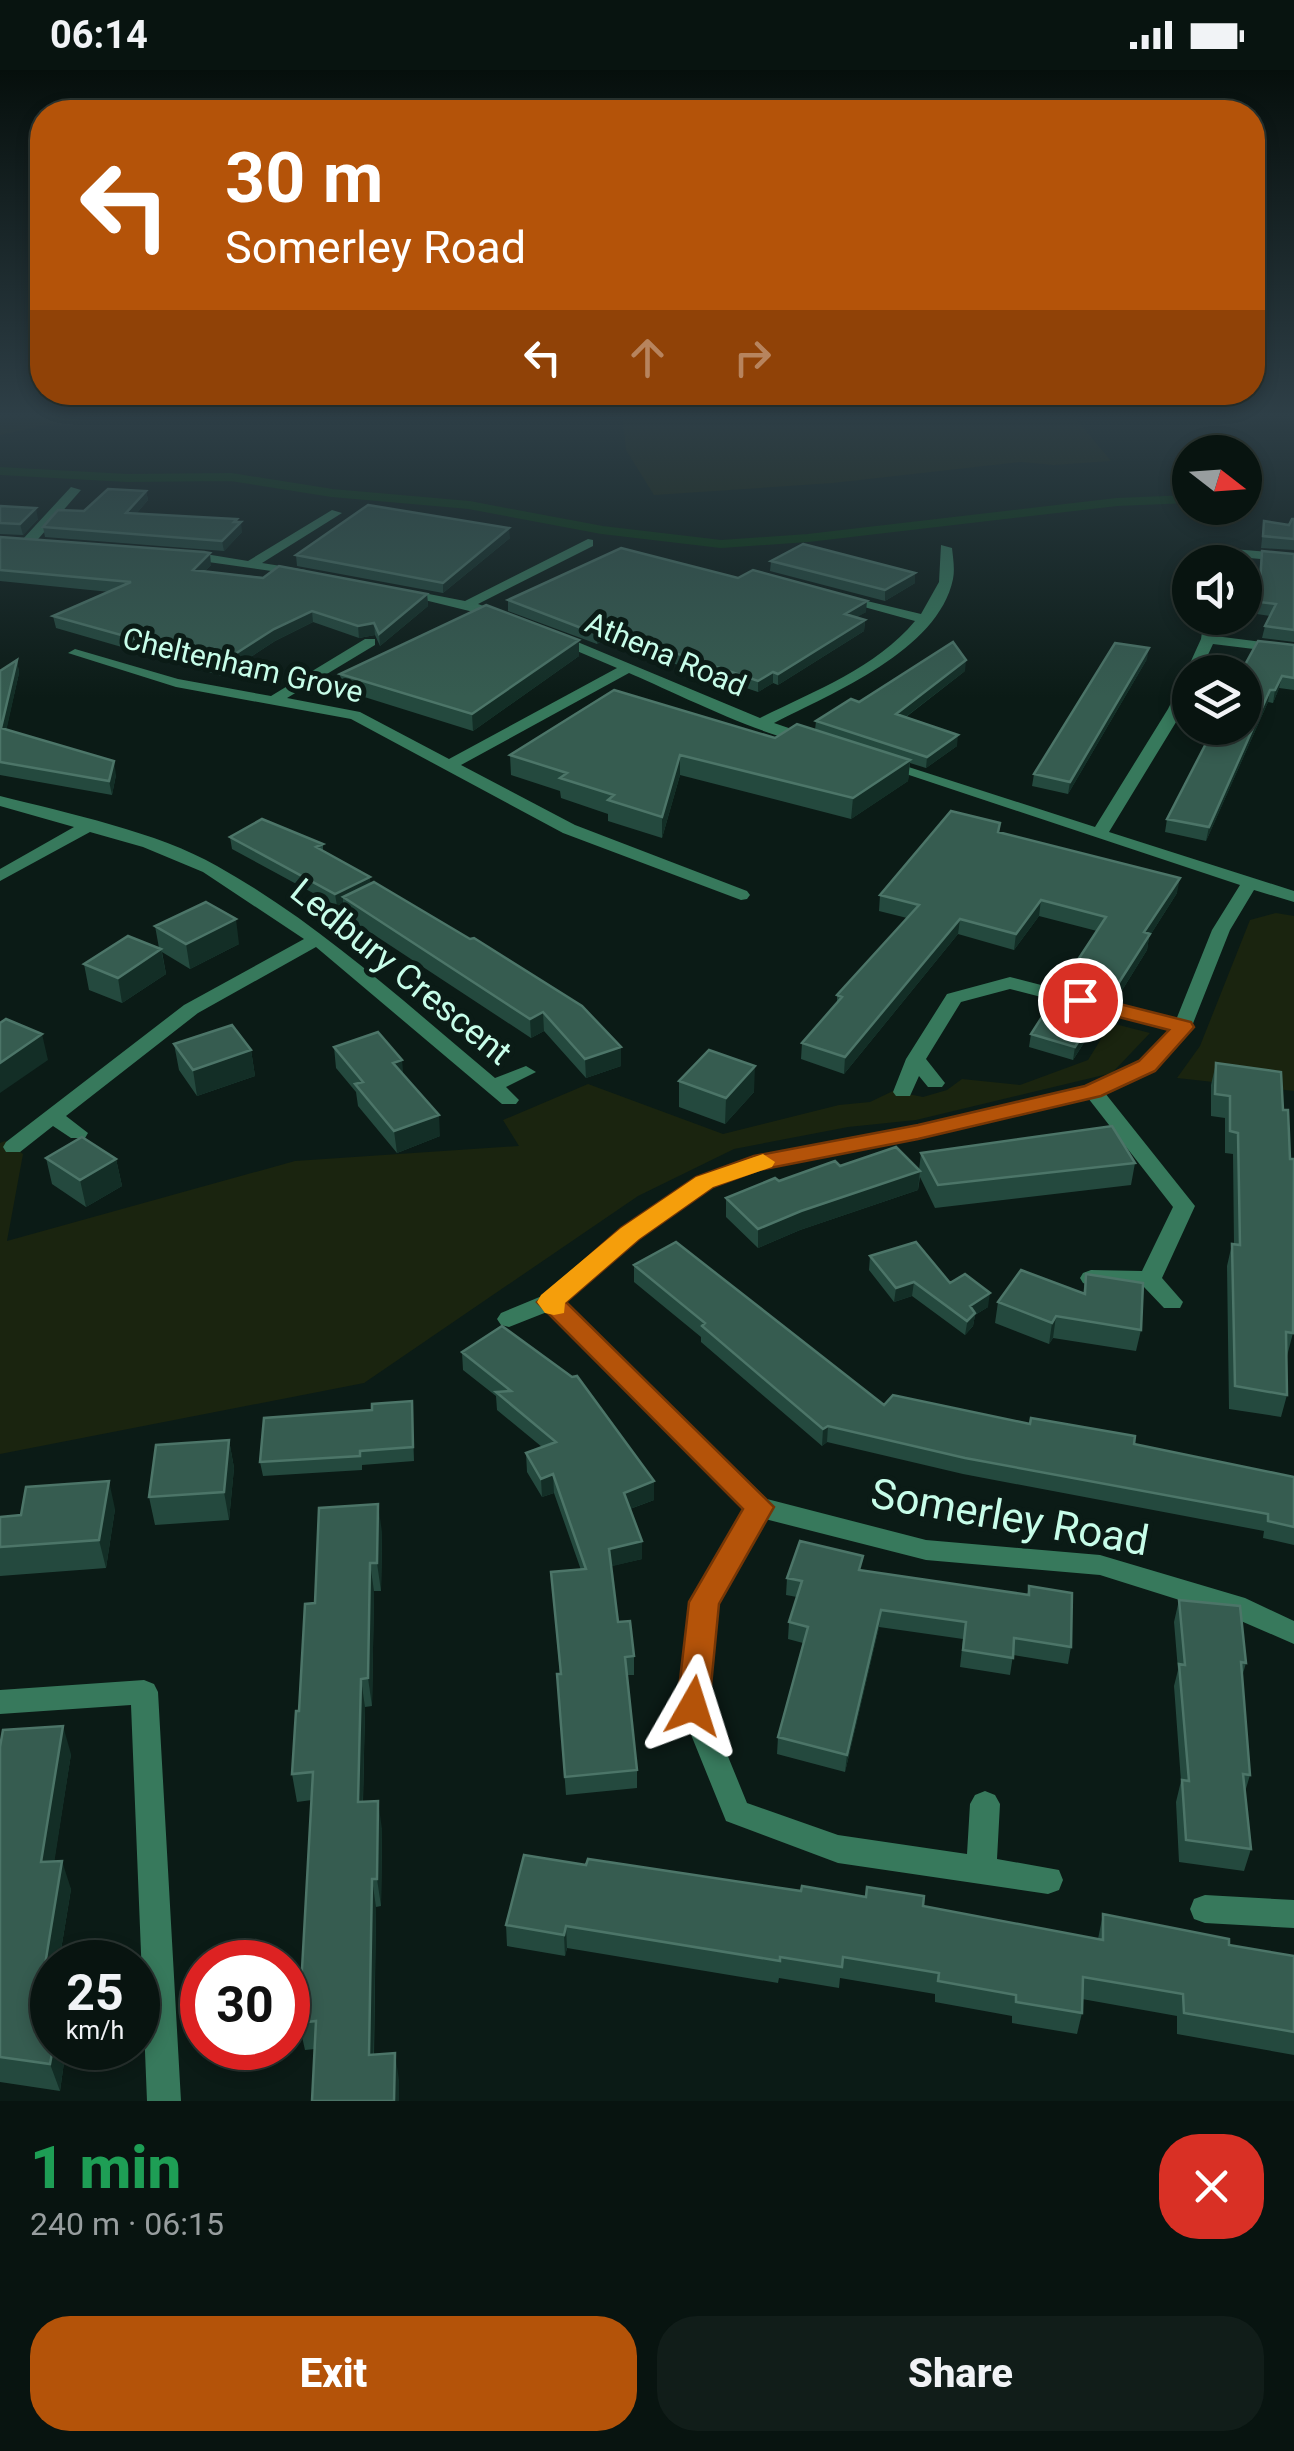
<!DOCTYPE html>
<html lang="en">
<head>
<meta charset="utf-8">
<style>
	:root { --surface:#081410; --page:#111d19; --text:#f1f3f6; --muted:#989e9f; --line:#293330; --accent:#b45309 }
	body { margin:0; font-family:Roboto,sans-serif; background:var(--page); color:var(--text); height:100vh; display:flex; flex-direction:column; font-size:38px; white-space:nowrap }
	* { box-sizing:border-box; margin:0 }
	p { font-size:32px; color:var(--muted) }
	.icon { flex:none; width:55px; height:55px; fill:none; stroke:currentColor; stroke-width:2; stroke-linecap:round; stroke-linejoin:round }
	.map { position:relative; height:2031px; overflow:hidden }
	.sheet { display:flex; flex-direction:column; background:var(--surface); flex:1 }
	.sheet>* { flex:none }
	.hud { position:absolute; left:30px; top:30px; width:1235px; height:305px; border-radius:40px; box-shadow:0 5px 15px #0003,0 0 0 2px var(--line); background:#b45309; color:#fff; overflow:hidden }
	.needle { width:65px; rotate:107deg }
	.tools { position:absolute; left:1172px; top:365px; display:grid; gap:20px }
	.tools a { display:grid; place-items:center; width:90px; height:90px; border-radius:50%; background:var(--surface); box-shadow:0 5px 15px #0003,0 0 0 2px var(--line); font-size:50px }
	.speed { position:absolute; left:30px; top:1870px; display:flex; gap:20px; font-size:50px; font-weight:700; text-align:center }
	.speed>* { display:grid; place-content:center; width:130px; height:130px; border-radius:50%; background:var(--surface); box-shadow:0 5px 15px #0003,0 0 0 2px var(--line); line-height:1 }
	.speed small { font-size:25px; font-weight:400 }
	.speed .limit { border:15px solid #d22; background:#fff; color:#111 }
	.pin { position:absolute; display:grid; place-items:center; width:85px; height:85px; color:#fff; margin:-42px; border:5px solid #fff; border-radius:50%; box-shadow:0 2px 10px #0007 }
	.me { position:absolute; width:110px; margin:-55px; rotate:6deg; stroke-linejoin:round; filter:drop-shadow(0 0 8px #0008) }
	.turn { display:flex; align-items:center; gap:35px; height:210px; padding:0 30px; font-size:45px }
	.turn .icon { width:130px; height:130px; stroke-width:2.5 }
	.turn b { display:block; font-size:70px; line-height:85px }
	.lanes { display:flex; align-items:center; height:95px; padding:0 30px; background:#0003; justify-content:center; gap:50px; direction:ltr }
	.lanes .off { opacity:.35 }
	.round { display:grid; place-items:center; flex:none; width:105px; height:105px; border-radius:40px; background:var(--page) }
	.head { display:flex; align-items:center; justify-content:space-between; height:170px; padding:0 30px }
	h1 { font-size:60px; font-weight:800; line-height:75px; color:#1e9e55 }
	.cta { display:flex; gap:20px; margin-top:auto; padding:20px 30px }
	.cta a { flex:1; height:115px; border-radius:40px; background:var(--accent); color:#fff; font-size:40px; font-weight:800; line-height:115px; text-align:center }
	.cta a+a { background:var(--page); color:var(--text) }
	.status { display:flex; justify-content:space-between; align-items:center; height:70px; padding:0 50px; background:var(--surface); direction:ltr }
	.status svg { height:28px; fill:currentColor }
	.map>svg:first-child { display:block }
	.green { fill:#1a240f }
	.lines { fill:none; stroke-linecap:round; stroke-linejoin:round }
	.stream { stroke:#093610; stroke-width:8 }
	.street { fill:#37795c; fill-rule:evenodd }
	.wall { fill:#24493e }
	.shaded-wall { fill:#132e26 }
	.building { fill:#365c50; stroke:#4c7568; stroke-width:2.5 }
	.route { fill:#b45309; stroke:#753606; stroke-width:2.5 }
	.slow { fill:#f59e0b }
	.labels { text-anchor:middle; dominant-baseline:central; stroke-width:10; stroke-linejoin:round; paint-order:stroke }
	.far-street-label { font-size:30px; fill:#c7fde9; stroke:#0b1b16 }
	.street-label { font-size:35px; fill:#c7fde9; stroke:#0b1b16 }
	.near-street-label { font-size:42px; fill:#c7fde9; stroke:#0b1b16 }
</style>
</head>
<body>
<div class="status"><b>06:14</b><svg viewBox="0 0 49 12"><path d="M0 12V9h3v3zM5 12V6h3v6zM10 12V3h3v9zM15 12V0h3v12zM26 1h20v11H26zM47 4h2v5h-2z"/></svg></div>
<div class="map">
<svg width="1294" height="2031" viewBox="0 0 1294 2031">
	<rect width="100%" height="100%" fill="#0b1b16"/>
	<path class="green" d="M0,343h119l-33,3 -86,19z
		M622,343h449l40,48 -57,4 -33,-3 -188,21 -179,12 -28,-45z
		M1276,843l18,3v175l-117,-13 23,-32 50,-126z
		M1111,953l39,10 -38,40 -196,47 -68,7 -114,22 -96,47 -274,187 -364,71v-311l5,-2 18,13 -16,87 288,-80 224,-15 -16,-26 85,-36 135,50 116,-29 31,-3 23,-11 30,6 24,-7 15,-11 58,6 68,-25z"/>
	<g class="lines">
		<path class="stream" d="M0,401l127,7 104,-1 101,16 137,12 133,25 119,14 87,-6 309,-36 73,-3"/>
		<path class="street" d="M71,417l10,3 -49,56h-10v-6z
			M332,440l10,3 -80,50 44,7v6l-119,-17 -6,-4 6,-4 61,10z
			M588,469l5,1v6l-115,58 28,10v6l-110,-27 7,-4 62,12z
			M941,475l11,3c1,10 3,21 1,31 -15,72 -121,114 -179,144l38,13v6c-31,4 -147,-54 -183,-69l-168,92 114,60 172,66 3,4 -3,4 -6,1 -178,-67 -212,-114 -175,-32 -108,-34 7,-4 103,30 93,17 94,-57h10v6l-88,53 73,14 89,47 168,-91 -66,-28v-6l5,-1 204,85c54,-27 116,-50 155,-97l-80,-22 7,-4 79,19 18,-32z
			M1221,478l73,6v8l-67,-6 -1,6h-12l1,-10z
			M1204,548h14l-3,18 79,10v8l-81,-10 -13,28h-10v23l-6,14 -75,123 185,59v11l-40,-12 -24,40 -40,101 -36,39 -49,23 90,113 -33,72 21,24 -3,6h-16l-20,-21 -53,-1 -8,-3 -3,-5 3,-5 8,-3 51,1 31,-64 -85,-109 -170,40 -160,31 -45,18 -75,52 -74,63 203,197 159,41 174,15 145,43 49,23v23l-67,-29 -127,-40 -174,-15 -161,-41 -48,85 -10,101 40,98 91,32 129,19 3,-50 5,-9 10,-4 10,4 5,9 -3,55 62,11 4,10 -4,10 -11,4 -210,-31 -112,-42 -47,-116 12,-102 54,-94 -198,-197 -38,15 -8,-2 -4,-6 4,-6 41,-17 80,-67 75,-52 56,-21 165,-30 168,-40 54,-24 30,-32 -160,-41 -49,13 -35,57 19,24 -3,4h-14l-9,-11 -9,20h-14l-3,-4 13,-33 41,-65 63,-17 166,43 36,-90 28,-45 -361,-120 2,-3h12l202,65 73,-118 15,-30 5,-4 -2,-3 15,-33z
			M0,726c67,17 158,36 217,70 102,57 188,137 278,212l31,-12 10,6 -30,15 13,13 -3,4h-14l-186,-157 -118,66 -132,103 22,17 -3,5h-14l-18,-12 -33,26h-14l-3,-5 3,-5 178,-137 120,-66 -101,-67 -60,-25 -53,-15 -90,49v-12l74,-42 -74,-21z
			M144,1610l10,4 4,8 23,409h-34l-16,-396 -131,9v-24z
			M1205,1825l89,5v28l-89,-5 -11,-4 -4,-10 4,-10z"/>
	</g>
	<path class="wall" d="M146,421l2,9 -12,14 102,8 4,10 -18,19 -179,-14 -2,-10z
		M0,436l38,13 -15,16 -23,-1z
		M1294,449v31l-33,-2 3,-27 25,4z
		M0,467l211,28 -6,6 222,23 1,12 -48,40 -5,-11 -16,3 -46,-16 -38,19 -53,35 -166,-48 -3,-12 57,-24 -110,-11z
		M510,468l-67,55 -146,-27 -1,-11z
		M1262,481l32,3v88l-32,-4 3,-12 5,-10 -13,-2 3,-51z
		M771,491l144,12v10l-30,18 -115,-30z
		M508,530l358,12 -10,5 9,3 -1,11 -86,54 -5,-2 -15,9 -154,-52 -7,4 -89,-33z
		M1294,575v45l-15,-2 -6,15 -5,-1 -62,139 -41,-9 2,-13z
		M579,586l-106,75 -131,-41 -2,-16z
		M1147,589l-79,135 -36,-8 2,-12z
		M17,590l2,13 -13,57 110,45 -4,20 -112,-20v-104z
		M965,601l-59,46 51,29 -31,22 -16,-5 -2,18 -57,38 -171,-44 -18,63 -54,-17v-7l-47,-16 -1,-7 -49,-16 -1,-20 265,-17 40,-8 1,-9 43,-19z
		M1000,753l-1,9 178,61 -28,44 -2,13 -31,50 -49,-12 3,-16 27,-41 -58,-15 -25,34 -56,-16 -114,140 -43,-15 1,-16 35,-40v-8l70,-77 -28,-7 1,-16z
		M230,767l93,7v7l47,26v7l251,163v19l-35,12 -42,-47 -13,7 -187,-123 -1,-12 -6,3 -105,-57z
		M155,856l84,18 -49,25 -28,-17 4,22 -44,29 -33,-13 -5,-26 75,-16z
		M1103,933l-2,13 -28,44 -44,-13 2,-13z
		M174,974l77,6 4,26 -58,20 -18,-26z
		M334,977l70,28 36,61 -43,17 -39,-47 -2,-14 -20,-24z
		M1216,993l67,47 7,49h4l-1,174 -6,23v39l-6,22 -52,-8 -2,-143 5,-22 2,1 -1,-91 -8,-1v-35l-14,-2v-31z
		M679,1011l75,11 -29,32 -46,-17z
		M921,1083l214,10 -4,22 -196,23 -15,-31 -2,13 -118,40 -42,18 -32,-31v-19l53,-17 61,-15 79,4z
		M46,1088l70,1 6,27 -36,21 -34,-23z
		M870,1186l80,27 38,24 -13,8 -2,11 -8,9 -53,-39 -18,6 -25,-32z
		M634,1195l250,140 146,19 264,53v68l-31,-7 1,-7 -301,-57 -136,-32 -5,4 -121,-104v-5l-67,-55z
		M1086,1204l55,56 -5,21 -83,-13 -4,6 -54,-21 3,-21 85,-8z
		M462,1282l192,129v19l-24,9 12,32v18l-31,7 7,56 16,34v19h-7l10,95v18l-71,7 -8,-103 2,-18 -9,-102 30,-2 -27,-77 -12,4 -15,-25 -1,-19 16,-6 -45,-37 -1,-14 -33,-26z
		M412,1331l2,60 -52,4v5l-99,6 -3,-14 112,-52z
		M229,1370l5,28 -5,52 -74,5 -6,-28z
		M115,1439l-9,59 -106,8v-59z
		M382,1462l-1,59h-7l-2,115 -7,1 -2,95 19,27 -1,77 -5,1 -2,148 25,25 -84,-31 -10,1 -6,-27 13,-223 -15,2 -5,-28 7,-63 16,-108z
		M861,1500l166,25 2,-9 42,61 -3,17 -55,-9 -3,20 -50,-8 3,-28 -84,-12 -34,145 -68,-18 1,-17 25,-94 -15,-4 1,-17 8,-25 -11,-2 1,-17z
		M1179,1530l67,63 -4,14 8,98 -5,17 6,57 -7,22 -65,-9 -3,-60 5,-21 -7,-95 4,-16 -4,-48z
		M0,1677l71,7 -17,107 17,28 -12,73h-7v86h14l-6,43 -60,-9z
		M586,1795l337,41 175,33 5,-25 126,31 65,11v99l-117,-21v-18l-95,-17v14l-5,21 -65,-11v-7l-77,-14v-8l-95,-16 -1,10 -60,-10 -1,5 -211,-35 -2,8 -58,-10 -1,-21z"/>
	<path class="shaded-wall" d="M146,421l2,9 -20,23 -2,-10z
		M36,438l2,11 -15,16 -3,-11z
		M237,449l1,6 3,-3 1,10 -18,19 -2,-10z
		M509,458l1,10 -67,55v-10z
		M210,483l1,12 -16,17 -2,-12z
		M915,503v10l-30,18v-11z
		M427,524l1,12 -48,40 -1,-12z
		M867,531l-1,11 -22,13 1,-11z
		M312,541l1,11 -38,19 -53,35 -1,-13 53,-34z
		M865,550l-1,11 -86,54v-11z
		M374,553l1,12 -16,3 -1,-12z
		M604,559v11l-7,4v-10z
		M579,570v16l-106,75 -1,-17z
		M1149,578l-2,11 -79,135 2,-12z
		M17,590l2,13 -15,68 -3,-13z
		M966,590l-1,11 -70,54 1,-11z
		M773,602v11l-15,9v-11z
		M1282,606l-3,12 -6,15 2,-13z
		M1270,620l-2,12 -62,139 3,-14z
		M958,665l-1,11 -31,22 1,-11z
		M680,685v20l-18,63v-21z
		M910,690l-2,21 -57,38 2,-21z
		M114,691l2,14 -4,20 -3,-14z
		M370,807l1,12 -28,8v6l-6,3 -2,-12z
		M1180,808l-3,15 -28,44 -2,13 -31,50 2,-16 26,-52z
		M1041,830l-2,16 -25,34 2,-16z
		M236,849l3,25 -49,25 -4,-25z
		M960,849l-2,15 -114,140 1,-17z
		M161,879l5,25 -44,29 -4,-25z
		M1103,933l-2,13 -28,44 2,-13z
		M543,942l1,19 -13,7 -1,-19z
		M42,964l6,26 -48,33v-30z
		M621,977v19l-35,12 -1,-19z
		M251,980l4,26 -58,20 -4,-26z
		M402,990l2,21 -11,-18z
		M755,996l-1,26 -29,32 1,-26z
		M439,1045l1,21 -43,17 -3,-22z
		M116,1089l6,27 -36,21 -6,-27z
		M920,1101l-2,19 -118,40 -42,18v-19l43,-18z
		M914,1212l-2,14 -18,6 2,-14z
		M990,1223l-2,14 -13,8 -2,11 -8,9 5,-29z
		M1056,1246l-3,22 -4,6 3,-21z
		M828,1356l-1,16 -5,4 1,-17z
		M229,1370l5,28 -5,52 -5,-28z
		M553,1404l1,19 -12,4 -1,-18z
		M109,1411l6,28 -9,59 -7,-28z
		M654,1411v19l-30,11v-18z
		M378,1434l4,28 -1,59 -4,-28z
		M642,1471v18l-33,8v-18z
		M370,1493l4,28 -2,115 -4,-28z
		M881,1540l-2,17 -34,145 2,-17z
		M361,1609l4,28 -3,123 -4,-28z
		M63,1656l8,28 -21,136 -9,-28z
		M378,1731l4,28 -1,77 -4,-27z
		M62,1791l9,28 -12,73h-7v42l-9,-27z
		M372,1809l4,28 -3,175 -4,-27z
		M566,1856l1,22 -2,8 -1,-21z
		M53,1978h13l-6,43 -10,-27z
		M395,1983l4,27v21h-5z"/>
	<path class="building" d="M108,419l38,2 -20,22 111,6 -3,3h7l-19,19 -179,-14 15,-17 26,1z
		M368,435l141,23 -66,55 -147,-28z
		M0,436l36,2 -16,16 -20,-1z
		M1292,449h2v20l-31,-3 1,-15 25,4z
		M0,467l204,15 6,1 -17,17 70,8 16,-12 148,28 -48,40 -5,-11 -16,3 -46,-15 -38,18 -53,34 -168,-47 78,-34 -131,-12z
		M803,474l112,29 -30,17 -114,-29z
		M621,478l117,30 15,-8 114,31 -22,13 20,6 -87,54 -5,-2 -15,9 -154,-52 -7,5 -89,-34z
		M1262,481l32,3v76l-29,-4 11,-22 -17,-2z
		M486,535l93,35 -107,74 -132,-40z
		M1258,571l36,4v33l-12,-2 -7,14h-5l-61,137 -42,-8 47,-91h31v-56h-4z
		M953,572l13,18 -70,54 62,21 -31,22 -111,-36 35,-22 8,3z
		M1115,573l34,5 -79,134 -36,-8z
		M17,590l-16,68 113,33 -5,20 -109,-19v-91z
		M614,620l161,48 22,-14 113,36 -57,38 -173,-43 -18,62 -54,-17 6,-5 -54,-17 7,-5 -57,-18z
		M951,741l49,12 -2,9 182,46 -36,54 6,2 -32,50 -48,-12 36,-55 -65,-17 -25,34 -56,-15 -115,138 -43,-14 40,-46 -5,-2 82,-90 -39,-10z
		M262,749l61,25 -7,3 54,30 -35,17 -105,-57z
		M374,812l96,57 4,-1 108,68 39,41 -36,12 -42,-47 -13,7 -187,-122z
		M206,832l30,17 -50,25 -31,-18z
		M128,866l33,13 -43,29 -34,-14z
		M1058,922l45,11 -28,44 -44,-13z
		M6,949l36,15 -42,29v-40z
		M232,955l19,25 -58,20 -19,-26z
		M378,962l24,28 -9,3 46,52 -45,16 -39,-47 8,-2 -29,-35z
		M709,980l46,16 -29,32 -47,-17z
		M1216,993l65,9 2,38h5l2,49h4l-1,174 -7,-1 1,63 -52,-9 -3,-142 8,1 -2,-112 -8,-2v-35l-15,-2z
		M1112,1056l23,37 -197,22 -17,-32z
		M82,1067l34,22 -36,21 -34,-22z
		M896,1077l24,24 -119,40 -43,18 -32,-31 49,-20 4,3 56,-20 5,5z
		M676,1172l208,163 9,-10 137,29 1,-6 104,18 -1,8 160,33v50l-26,-6v-7l-303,-56 -137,-32 -5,3 -121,-103 3,-3 -71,-58z
		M916,1172l34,41 15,-9 25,19 -20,13 5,7 -8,8 -53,-39 -18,6 -26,-32z
		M1021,1200l64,24 1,-20 57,9 -2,47 -85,-14 -4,7 -54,-21z
		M502,1256l70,51 5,-1 77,105 -30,12 18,48 -33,8 9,73 12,-1 4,35 -9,1 12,113 -72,7 -8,-103h4l-10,-102 35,-3 -33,-95 -12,5 -15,-26 30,-11 -60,-50 15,-1 -49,-39z
		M412,1331l1,46 -53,4v5l-100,6 4,-44 108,-8v-6z
		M229,1370l-5,52 -75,5 7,-52z
		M109,1411l-10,59 -99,7v-30l21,-2 5,-28z
		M378,1434l-1,59h-7l-2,115 -7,1 -3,123 20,-1 -1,78h-5l-3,176 26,-2 -1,48h-82l4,-80 -17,2 14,-251 -21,2 4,-63h3l6,-107 10,-1 4,-95z
		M800,1471l63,15 -4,14 170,25v-9l43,7 -1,54 -57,-9 -1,20 -50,-8 3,-28 -85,-12 -34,145 -69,-18 30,-110 -19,-5 13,-41 -15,-3z
		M1179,1530l61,6 6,57 -5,-1 9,113 -7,-1 8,75 -65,-9 -4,-60 7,1 -10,-117 6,1z
		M63,1656l-22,136 21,-1 -19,116 9,-1 1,72 -3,16 -50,-7v-310l3,-17z
		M524,1785l62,10 2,-6 213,32 1,-5 64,11 1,-10 57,9 -1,10 180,34v-26l126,25v6l65,11v76l-110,-19 -1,-19 -100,-17 -1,36 -66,-11v-7l-78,-14 1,-8 -96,-16 -1,10 -62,-10v4l-214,-35 -2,9 -58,-10z"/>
	<linearGradient id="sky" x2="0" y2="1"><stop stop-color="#060f0c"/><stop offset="0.55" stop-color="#2e3f47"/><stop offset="1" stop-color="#2e3f47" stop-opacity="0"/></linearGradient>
	<rect width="1294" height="628" fill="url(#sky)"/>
	<path class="route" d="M1080,924l111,28 3,5 -39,44 -54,25 -183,43 -159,31 -46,17 -74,52 -73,63 208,205 -55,97 -10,102 -5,9 -11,4 -12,-4 -4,-9 12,-104 54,-93 -206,-207 84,-74 75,-51 58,-21 164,-31 167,-39 54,-25 30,-31 -97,-25 -3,-5z"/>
	<path class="slow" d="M763,1084l12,8 -3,5 -59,20 -74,52 -74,64 -1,10 -10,2 -9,-2 -8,-11 4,-7 80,-67 75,-51z"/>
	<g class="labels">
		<g class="far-street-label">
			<text transform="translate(666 584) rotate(23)">Athena Road</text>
			<text transform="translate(243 595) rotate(13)">Cheltenham Grove</text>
		</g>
		<g class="street-label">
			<text transform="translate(401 902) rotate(39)">Ledbury Crescent</text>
		</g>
		<g class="near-street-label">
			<text transform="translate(1010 1447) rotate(10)">Somerley Road</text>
		</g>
	</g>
</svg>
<div class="tools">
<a><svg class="needle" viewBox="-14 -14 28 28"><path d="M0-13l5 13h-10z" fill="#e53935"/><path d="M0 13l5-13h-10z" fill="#989e9f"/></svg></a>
<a><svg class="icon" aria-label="sound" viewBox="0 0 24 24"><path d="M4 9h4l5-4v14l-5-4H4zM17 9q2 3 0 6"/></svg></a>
<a><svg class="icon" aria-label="layers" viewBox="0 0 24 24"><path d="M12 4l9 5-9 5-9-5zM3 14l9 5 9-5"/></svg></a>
</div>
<div class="speed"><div>25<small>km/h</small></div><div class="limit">30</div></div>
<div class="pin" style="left:1080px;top:930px;background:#d93025"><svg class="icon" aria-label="arrive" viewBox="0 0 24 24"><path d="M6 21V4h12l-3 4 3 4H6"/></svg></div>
<svg class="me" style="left:693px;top:1636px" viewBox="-20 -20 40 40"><path d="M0-17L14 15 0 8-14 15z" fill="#b45309" stroke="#fff" stroke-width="4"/></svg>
<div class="hud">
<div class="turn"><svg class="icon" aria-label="left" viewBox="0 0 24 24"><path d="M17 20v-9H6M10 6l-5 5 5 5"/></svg><div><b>30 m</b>Somerley Road</div></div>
<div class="lanes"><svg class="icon" aria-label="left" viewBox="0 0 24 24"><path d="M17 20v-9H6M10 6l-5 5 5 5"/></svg><svg class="icon off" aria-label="ahead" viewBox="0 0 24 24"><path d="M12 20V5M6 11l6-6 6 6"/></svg><svg class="icon off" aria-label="right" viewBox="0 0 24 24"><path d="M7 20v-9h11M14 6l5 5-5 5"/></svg></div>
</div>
</div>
<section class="sheet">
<div class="head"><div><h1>1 min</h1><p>240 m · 06:15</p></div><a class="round" style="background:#d93025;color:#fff"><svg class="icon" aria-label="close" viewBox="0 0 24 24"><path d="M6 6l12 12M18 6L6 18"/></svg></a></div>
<div class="cta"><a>Exit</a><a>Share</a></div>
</section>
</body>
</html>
